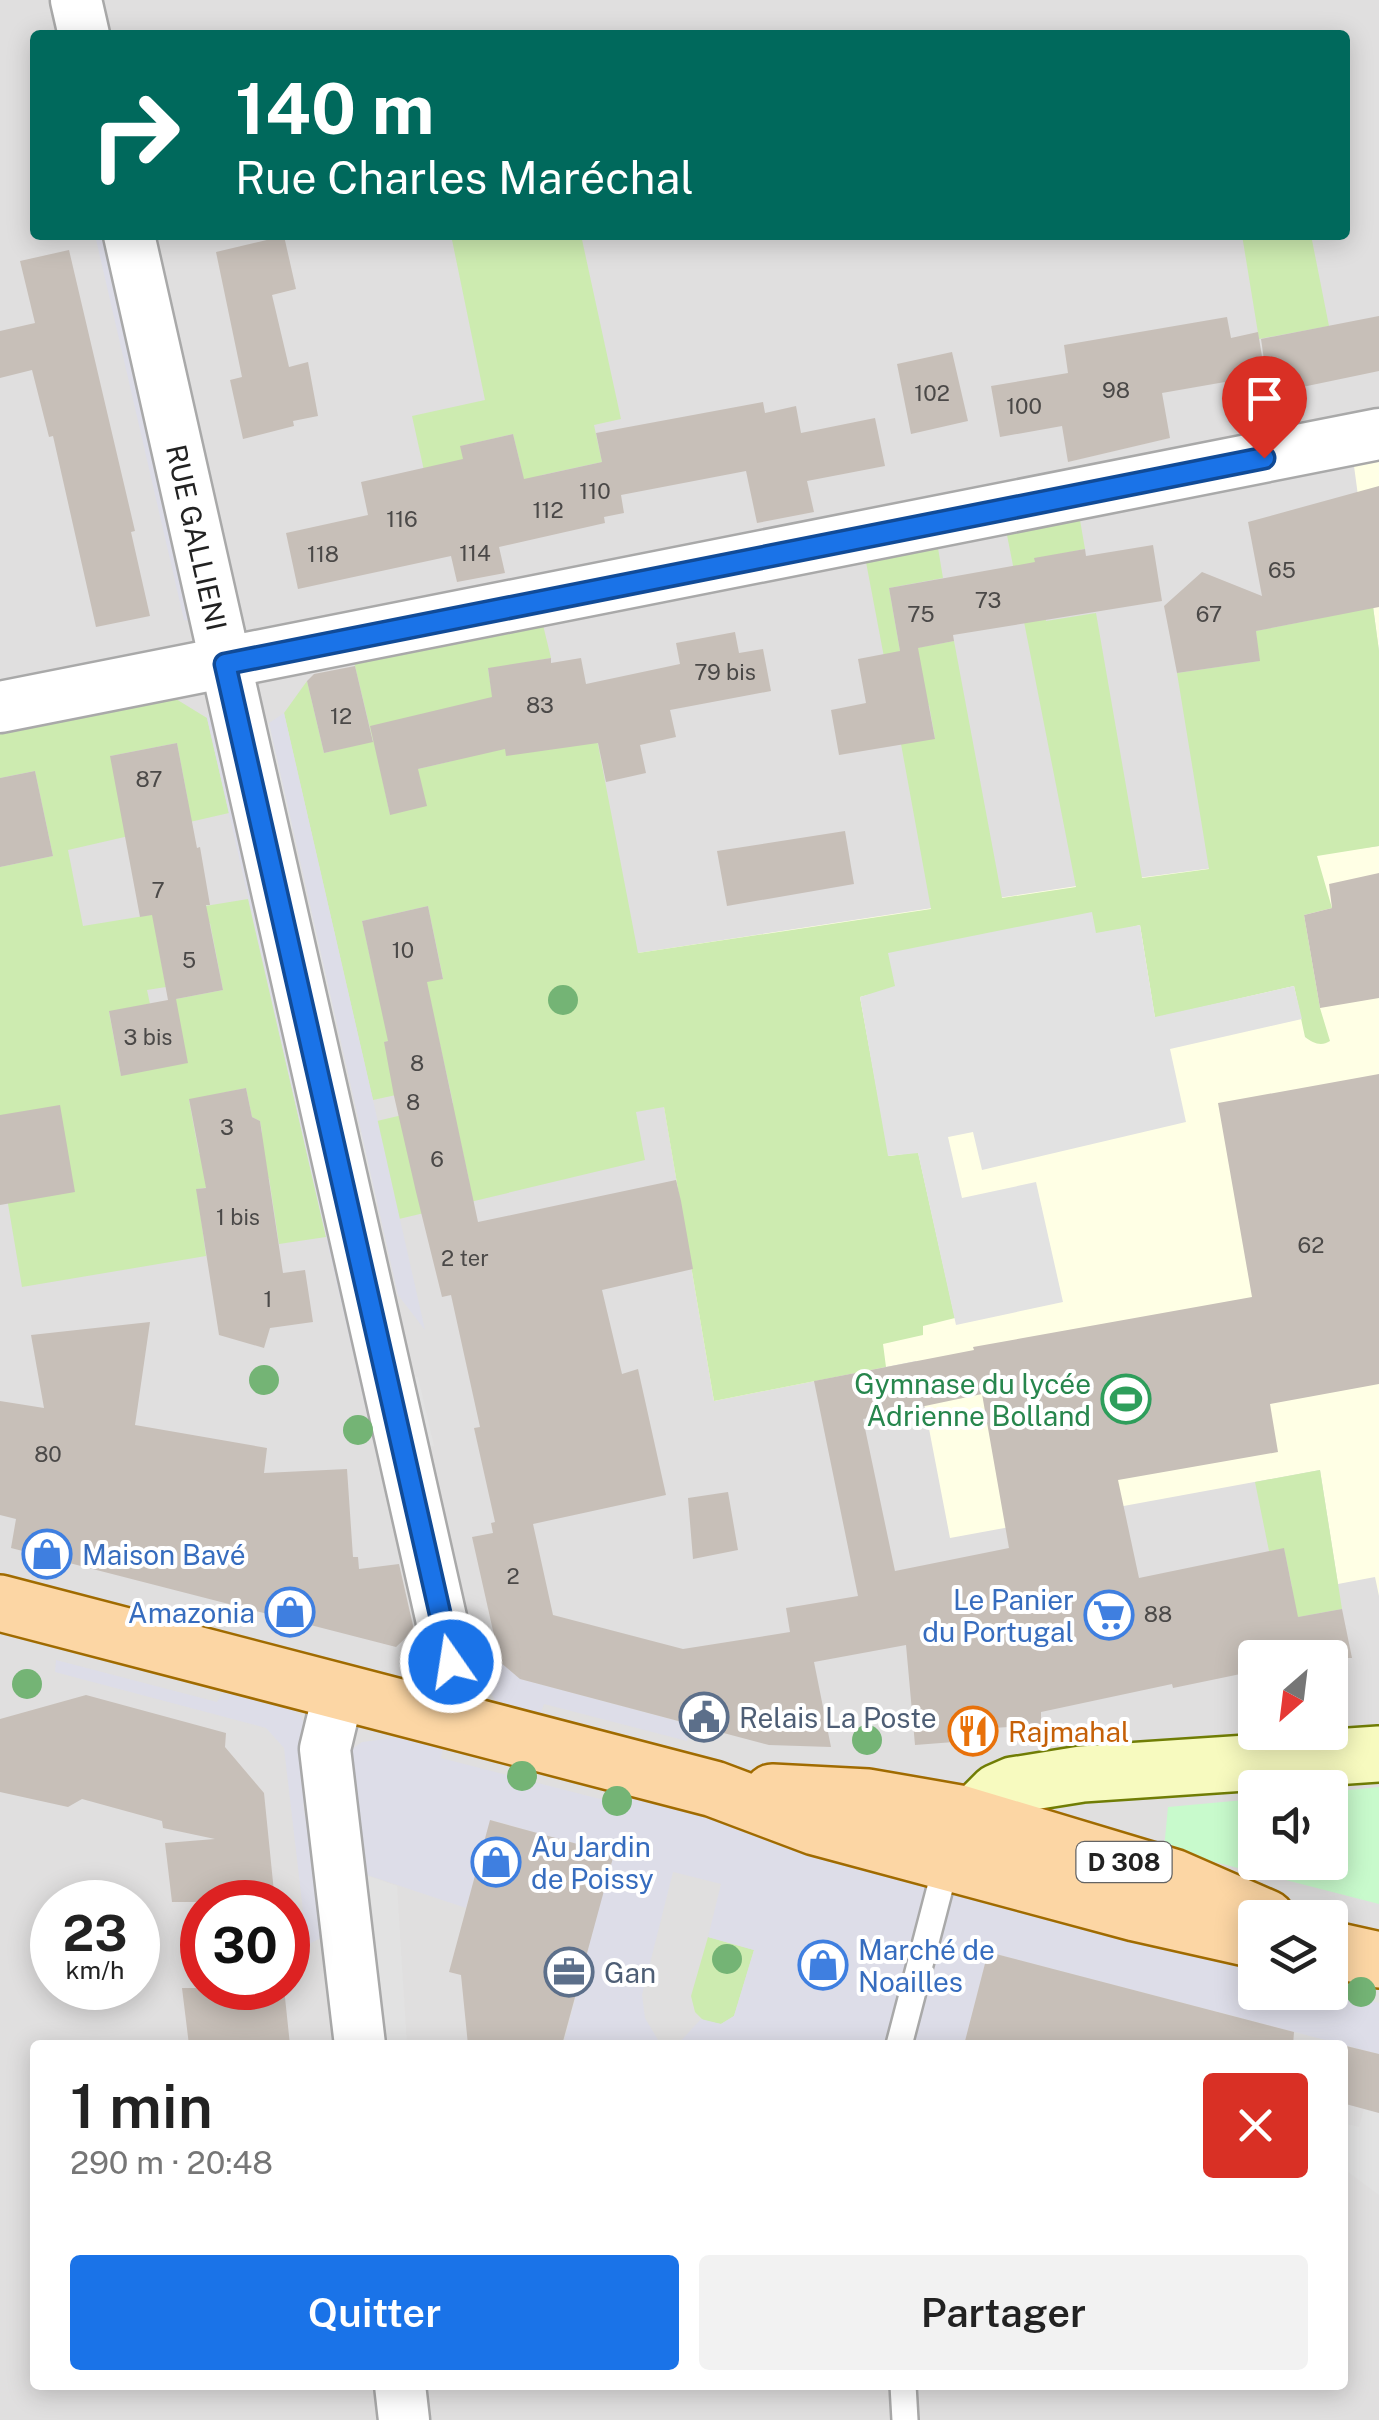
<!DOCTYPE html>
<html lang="fr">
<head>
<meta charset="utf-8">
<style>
	:root { --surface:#fff; --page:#f2f2f2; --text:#222; --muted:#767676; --accent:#1a73e8 }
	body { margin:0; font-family:"Public Sans",sans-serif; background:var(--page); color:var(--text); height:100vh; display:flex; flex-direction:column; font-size:38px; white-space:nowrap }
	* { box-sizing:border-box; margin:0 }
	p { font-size:32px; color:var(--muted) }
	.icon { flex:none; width:55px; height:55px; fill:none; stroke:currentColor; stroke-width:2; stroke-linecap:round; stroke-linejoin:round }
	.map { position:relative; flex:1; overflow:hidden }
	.details { position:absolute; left:30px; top:2040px; width:1318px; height:350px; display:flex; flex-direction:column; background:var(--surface); border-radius:10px; box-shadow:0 5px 25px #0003 }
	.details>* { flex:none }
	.guide { position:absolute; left:30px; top:30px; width:1320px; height:210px; border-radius:10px; box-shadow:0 5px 25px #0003; background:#00695c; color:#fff; overflow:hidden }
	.needle { width:65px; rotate:208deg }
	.controls { position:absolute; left:1238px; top:1640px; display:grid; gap:20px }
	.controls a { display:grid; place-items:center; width:110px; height:110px; border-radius:10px; background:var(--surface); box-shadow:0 5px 25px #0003; font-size:50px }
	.speed { position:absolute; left:30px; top:1880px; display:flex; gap:20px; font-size:50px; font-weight:700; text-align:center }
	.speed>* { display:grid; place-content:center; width:130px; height:130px; border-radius:50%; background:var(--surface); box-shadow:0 5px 25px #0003; line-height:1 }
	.speed small { font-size:25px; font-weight:400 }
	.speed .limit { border:15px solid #d22; background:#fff; color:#111 }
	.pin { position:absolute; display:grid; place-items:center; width:85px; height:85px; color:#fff; margin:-102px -42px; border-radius:50% 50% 50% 0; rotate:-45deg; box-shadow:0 0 10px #0007 }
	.pin .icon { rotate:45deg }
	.me { position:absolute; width:110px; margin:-55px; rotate:347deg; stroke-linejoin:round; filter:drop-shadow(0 0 8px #0008) }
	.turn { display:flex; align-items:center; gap:35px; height:210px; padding:0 40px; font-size:45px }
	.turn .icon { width:130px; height:130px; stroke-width:2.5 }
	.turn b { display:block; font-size:70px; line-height:85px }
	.round { display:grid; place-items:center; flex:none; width:105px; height:105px; border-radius:10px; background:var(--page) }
	.overview { display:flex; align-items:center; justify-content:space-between; height:170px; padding:0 40px }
	h1 { font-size:60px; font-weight:600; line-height:75px }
	.primary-button { display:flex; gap:20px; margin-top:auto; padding:20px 40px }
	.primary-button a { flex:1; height:115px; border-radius:10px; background:var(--accent); color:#fff; font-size:40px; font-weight:600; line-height:115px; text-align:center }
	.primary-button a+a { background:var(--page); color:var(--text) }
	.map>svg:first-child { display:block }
	.residential { fill:#e0dfdf; fill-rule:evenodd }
	.education { fill:#ffffe5 }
	.grass { fill:#cdebb0; fill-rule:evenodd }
	.park { fill:#c8facc }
	.parking { fill:#e2e2e2 }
	.plaza { fill:#dddde8 }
	.building { fill:#c7bfb8; fill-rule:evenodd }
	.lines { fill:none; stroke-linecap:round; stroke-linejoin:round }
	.lane-casing { stroke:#a9a9a9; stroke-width:30 }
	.street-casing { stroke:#a9a9a9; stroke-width:55 }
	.secondary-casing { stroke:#707d05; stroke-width:60 }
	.primary-casing { stroke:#a06b00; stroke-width:60 }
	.lane { stroke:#fff; stroke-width:25 }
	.street { stroke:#fff; stroke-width:50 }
	.secondary { stroke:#f7fabf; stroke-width:55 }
	.primary { stroke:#fcd6a4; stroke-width:55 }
	.tree { fill:#74b475 }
	.route-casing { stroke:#114b97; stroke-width:25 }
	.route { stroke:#1a73e8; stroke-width:18 }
	.labels { text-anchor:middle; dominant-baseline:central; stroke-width:8; stroke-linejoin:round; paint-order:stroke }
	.number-label { font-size:22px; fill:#4b4948 }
	.shield { fill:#fff; stroke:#646464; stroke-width:2.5 }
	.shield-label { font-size:25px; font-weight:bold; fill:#222 }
	.street-label { font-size:28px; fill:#222; stroke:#fff }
	.leisure-label { font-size:28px; fill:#27864d; stroke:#fff; text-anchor:end }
	.shop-label { font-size:28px; fill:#366cbe; stroke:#fff; text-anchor:start }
	.service-label { font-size:28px; fill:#4e5e75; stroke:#fff; text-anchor:start }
	.food-label { font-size:28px; fill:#c56008; stroke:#fff; text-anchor:start }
</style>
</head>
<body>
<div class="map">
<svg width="1379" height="2420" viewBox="0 0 1379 2420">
	<rect width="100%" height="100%" fill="#f2efe9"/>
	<path class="residential" d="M0,0h1379v2420h-1379zM35,35h1310v200h-1310zM1255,1658h75v74h-75zM1255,1788h75v74h-75zM52,1902h86v86h-86zM202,1902h86v86h-86zM1255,1918h75v74h-75zM35,2045h1307v340h-1307z"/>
	<path class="education" d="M1379,461v190l-25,-185z
		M1379,846v750l-4,-19 -37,7 -18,-114 -370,68 -34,-177 -202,40 -76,-448 439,-67z"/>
	<path class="grass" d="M451,235h130l40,184 -27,6 8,37 -60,13 -37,18 16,-26 -8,-33 -52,12 10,52 -39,9 -20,-91 73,-16z
		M1242,235h69l18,91 -70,13z
		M1080,520l5,29 -50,10 11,62 50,-8 46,265 67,-9 -32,-196 82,-12 -3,-30 60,-12 50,-65 13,97v195l-62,10 15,52 -28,7 16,93 10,33c-9,6 -17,2 -25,-4l-11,-51 -139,32 -15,-93 -280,72 29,159 29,-4 37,166 -32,8v9l-40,9 3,23 -172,34 -50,-294 -28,5 9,48 -246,59 -22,-98 76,-18 -16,-72 -52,11 11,53 -23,5 -89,-387 23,-32 17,72 49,-12 -19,-79 189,-37 8,33 -63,11 4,25 98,9 48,250 293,-44 -30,-165 34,-6 -6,-33 -35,5 -28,-148 72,-14 5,30 -54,10 11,63 54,-10 48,257 74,-11 -69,-352zM378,758l74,3 -34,8 -28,46zM428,906l15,72 -65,15 -16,-72zM457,1126l12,54 -52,12z
		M176,699l31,19 22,95 -161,37 15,76 165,-27 78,338 -47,7 -10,-66 -72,11 9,67 -184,31 -14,-83 -8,-89v-248l53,-11 -18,-85 -35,7v-44zM177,743l11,58 -78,-45zM210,923l13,67 -47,9 -55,77 -12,-64 41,-8 -3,-14 19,-3 -10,-53zM246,1088l6,29 8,4 2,11 -6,12 -57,10 -10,-54z
		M1320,1470l22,139 -60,11 10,-33 -8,-38 -15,2 -14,-69z
		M708,1937l46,13 -20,66 -13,8 -17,-3 -9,-9 -4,-16z"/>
	<path class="park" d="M1379,1787v117l-215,-55 4,-42 87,-8v63h75v-70z"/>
	<path class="parking" d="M269,723l24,105 -15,3 -24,-105z
		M311,910l26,111 -15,4 -26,-112z
		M1092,912l4,21 44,-8 15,92 139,-31 8,33 -132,30 16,73 -204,48 -9,-38 -25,5 14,61 74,-16 27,120 -107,23 -38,-172 -30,3 -28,-159 35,-11 -7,-33z
		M362,1132l17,71 -14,3 -17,-71z
		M418,1377l16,69 -14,2 -16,-69z
		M349,1869l48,17 10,159h-34z
		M1364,2109l15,4v82l-36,-27 -1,-45 17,4z"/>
	<path class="plaza" d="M95,235h16l88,387 -15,-2z
		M213,701l217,930 -14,-3 -209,-910z
		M284,713l89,387 52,230 -27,-35 -129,-572z
		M56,1660l161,42 9,-15 57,16 18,13 6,13 11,74h-15l2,13 14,2 14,114 -26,13 -23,-197 -18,-20 -211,-56z
		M500,1662l20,17 172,46 -5,16 -143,-37 -5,13 -42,-13 -11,-20 1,-10z
		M403,1737l31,2 -1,5 10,4 -2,10 159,41 25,-7 152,38 -4,14 482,127v21l75,-1 49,12v51l-391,-102 -24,93h-287l24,-26 20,5 13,-8 20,-66 -46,-13 13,-53 -48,-12 -31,123 3,23 16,27h-98l50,-191 -122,-34 -25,88 -117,-39 -4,-115 17,-12z"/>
	<path class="building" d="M284,236l12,53 -24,6 17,72 19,-5 10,54 -25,5 1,5 -51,13 -13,-59 12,-3 -26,-125z
		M69,250l66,281 -4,1 19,84 -54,11 -43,-191 -4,1 -17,-67 -32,8v-47l35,-8 -15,-62z
		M1379,316v55l-110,23 -8,-55z
		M1227,317l4,21 27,-6 7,43 -103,18 8,45 -102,24 -6,-36 -62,11 -9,-51 77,-13 -4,-28z
		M952,352l16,69 -57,13 -14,-70z
		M763,402l2,11 31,-7 5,27 74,-15 10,48 -78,15 7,31 -57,11 -11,-52 -125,24 3,18 -20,4 1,6 -106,24 6,26 -48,9 -6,-26 -153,33 -12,-56 82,-18 -7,-33 102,-23 -3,-13 53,-12 11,45 78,-17 -6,-29z
		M1379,486v121l-123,24 4,30 -83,12 -13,-67 38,-34 60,24 -14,-74z
		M1153,545l9,56 -209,34 1,6 -36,7 17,91 -96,16 -8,-45 35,-7 -8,-44 42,-8 -11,-63 146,-26 -1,-4 51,-9 1,7z
		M735,632l4,21 24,-4 8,42 -101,19 6,27 -36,8 6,28 -40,9 -8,-39 -92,13 -1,-7 -87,20 9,37 -37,9 -20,-89 122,-29 -4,-29 63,-10v5l30,-5 5,26 94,-20 -4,-21z
		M355,666l18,76 -49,11 -17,-72 7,-7z
		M177,743l20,105 3,-1 10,58h-4l17,85 -47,9 12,64 -67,13 -12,-65 59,-11 -16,-85 -12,2 -30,-161z
		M35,771l18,85 -53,11v-89z
		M845,831l9,53 -127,22 -10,-55z
		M1379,873v125l-59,10 -16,-93 28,-7 -3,-24z
		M428,906l15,73 -16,3 51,240 198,-42 5,21 12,68 -91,21 20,84 16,-5 28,126 -133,29 20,91 130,34 107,-17 -4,-24 72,-12 -44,-215 160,-31 -1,-3 279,-50 -34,-194 161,-29v310l-109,20 8,48 -160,28 21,98 145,-30 14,69 44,-8 10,49h-97v13l-82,17 -1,-4 -131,28v13l-49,3 1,11 -78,6 -9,-100 -92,17 17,85 -62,-2 -249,-66 -20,-17 -28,-125 21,-4 -2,-10 4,-1 -21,-94 6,-1 -29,-132 -9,2 -26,-105 -22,-96 -10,-54 4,-1 -26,-120zM982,1394l27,154 -114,23 -32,-152z
		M246,1088l6,29 8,4 23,152 22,-3 8,52 -43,6 -6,20 -45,-13 -23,-146 10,-1 -17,-89z
		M60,1105l15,87 -75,13v-90z
		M150,1322l-15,103 132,23 -3,25 83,-4 6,88h5l1,12 40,-5 15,66 -18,17 -385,-99 5,-29 -16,-4v-114l44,7 -13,-73z
		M728,1492l10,58 -45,9 -5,-61z
		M86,1695l140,38 -1,14 39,46 11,109h-103l-7,-59 50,-4 -52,-11 -1,-7 -80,-22 -14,8 -68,-15v-73z
		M490,1820l124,34 -52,191h-94l-7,-70 -12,-3z
		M988,1952l306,80 -1,13h-329z
		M182,1988h102l6,57h-101z
		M1342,2045l37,9v59l-37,-10z"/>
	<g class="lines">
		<g class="lane-casing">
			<path id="lane" d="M899,2045l48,-184
				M903,2385l2,35"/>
		</g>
		<g class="street-casing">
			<g id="street">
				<path d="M76,0l8,35"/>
				<path id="s1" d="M129,235l322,1427 -11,55"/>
				<path d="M0,707l1379,-273"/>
				<path d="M339,1691l-14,58 35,296"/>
				<path d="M400,2385l4,35"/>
			</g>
		</g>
		<g class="secondary-casing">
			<path id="secondary" d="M966,1859l14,-50 17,-17 16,-7 69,-11 297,-20"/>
		</g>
		<g class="primary-casing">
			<path id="primary" d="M0,1603l714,186 101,38 320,86 120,27
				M772,1792l96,5 92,16 213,64 94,41
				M1330,1949l49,11"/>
		</g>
		<use href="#lane" class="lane"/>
		<use href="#street" class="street"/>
		<use href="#secondary" class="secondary"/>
		<use href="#primary" class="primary"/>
	</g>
	<g class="tree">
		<circle cx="563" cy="1000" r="15"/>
		<circle cx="264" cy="1380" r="15"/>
		<circle cx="358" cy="1430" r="15"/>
		<circle cx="27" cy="1684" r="15"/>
		<circle cx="867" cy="1740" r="15"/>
		<circle cx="522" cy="1776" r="15"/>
		<circle cx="617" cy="1801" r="15"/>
		<circle cx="727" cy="1959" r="15"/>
		<circle cx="1361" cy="1992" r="15"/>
	</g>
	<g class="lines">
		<g class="route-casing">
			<path id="route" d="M451,1662l-226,-998 1039,-206"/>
		</g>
		<use href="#route" class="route"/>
	</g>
	<defs>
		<g id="stadium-ring" transform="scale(2.5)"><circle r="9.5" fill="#fff" stroke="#2e9e5b" stroke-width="1.5"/><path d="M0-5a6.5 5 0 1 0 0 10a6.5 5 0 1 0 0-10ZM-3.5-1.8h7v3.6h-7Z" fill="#2e9e5b"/></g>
		<g id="shop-ring" transform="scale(2.5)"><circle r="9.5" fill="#fff" stroke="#3f7fe0" stroke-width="1.5"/><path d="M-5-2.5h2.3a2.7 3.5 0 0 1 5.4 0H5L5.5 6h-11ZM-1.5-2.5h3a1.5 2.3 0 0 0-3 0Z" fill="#3f7fe0"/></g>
		<g id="supermarket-ring" transform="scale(2.5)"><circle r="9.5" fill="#fff" stroke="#3f7fe0" stroke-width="1.5"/><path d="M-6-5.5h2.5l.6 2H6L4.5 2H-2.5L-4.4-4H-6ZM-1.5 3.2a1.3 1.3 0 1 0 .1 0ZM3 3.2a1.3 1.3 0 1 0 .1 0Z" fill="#3f7fe0"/></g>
		<g id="civic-ring" transform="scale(2.5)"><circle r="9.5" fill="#fff" stroke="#5c6f8a" stroke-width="1.5"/><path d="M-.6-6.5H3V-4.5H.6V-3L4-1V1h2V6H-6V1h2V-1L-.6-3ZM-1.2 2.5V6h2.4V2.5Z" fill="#5c6f8a"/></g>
		<g id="restaurant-ring" transform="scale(2.5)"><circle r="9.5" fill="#fff" stroke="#e8710a" stroke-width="1.5"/><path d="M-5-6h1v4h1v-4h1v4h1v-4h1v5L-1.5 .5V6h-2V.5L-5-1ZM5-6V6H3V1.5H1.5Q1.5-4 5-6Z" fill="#e8710a"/></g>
		<g id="office-ring" transform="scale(2.5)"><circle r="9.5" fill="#fff" stroke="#5c6f8a" stroke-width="1.5"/><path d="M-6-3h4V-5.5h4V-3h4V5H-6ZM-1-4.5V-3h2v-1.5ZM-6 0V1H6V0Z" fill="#5c6f8a"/></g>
	</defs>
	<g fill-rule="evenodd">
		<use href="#stadium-ring" x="1126" y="1399"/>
		<use href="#shop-ring" x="47" y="1554"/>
		<use href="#shop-ring" x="290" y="1612"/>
		<use href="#supermarket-ring" x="1109" y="1615"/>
		<use href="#civic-ring" x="704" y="1717"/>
		<use href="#restaurant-ring" x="973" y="1731"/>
		<use href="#shop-ring" x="496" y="1862"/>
		<use href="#shop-ring" x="823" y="1965"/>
		<use href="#office-ring" x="569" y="1972"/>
	</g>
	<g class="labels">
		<g class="number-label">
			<text x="1116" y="390">98</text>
			<text x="932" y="393">102</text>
			<text x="1024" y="406">100</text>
			<text x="595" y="491">110</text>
			<text x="548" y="510">112</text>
			<text x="402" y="519">116</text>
			<text x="475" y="553">114</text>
			<text x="323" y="554">118</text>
			<text x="1282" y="570">65</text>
			<text x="988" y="600">73</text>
			<text x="921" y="614">75</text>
			<text x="1209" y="614">67</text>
			<text x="725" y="672">79 bis</text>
			<text x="540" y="705">83</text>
			<text x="341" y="716">12</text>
			<text x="149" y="779">87</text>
			<text x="158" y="890">7</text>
			<text x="403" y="950">10</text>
			<text x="189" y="960">5</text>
			<text x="148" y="1037">3 bis</text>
			<text x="417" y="1063">8</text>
			<text x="413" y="1102">8</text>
			<text x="227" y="1127">3</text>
			<text x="437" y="1159">6</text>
			<text x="238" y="1217">1 bis</text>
			<text x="1311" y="1245">62</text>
			<text x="465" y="1258">2 ter</text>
			<text x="268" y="1299">1</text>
			<text x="48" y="1454">80</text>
			<text x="513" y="1576">2</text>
			<text x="1158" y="1614">88</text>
		</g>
		<rect class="shield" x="1076.5" y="1842" width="95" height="40" rx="8"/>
		<g class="shield-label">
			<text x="1124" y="1862">D 308</text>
		</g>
		<g class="street-label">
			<text stroke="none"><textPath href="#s1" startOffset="310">RUE GALLIENI</textPath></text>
		</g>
		<g class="leisure-label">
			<text x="1091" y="1383">Gymnase du lycée<tspan x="1091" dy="32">Adrienne Bolland</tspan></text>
		</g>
		<g class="shop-label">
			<text x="82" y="1554">Maison Bavé</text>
			<text x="1074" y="1599" text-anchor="end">Le Panier<tspan x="1074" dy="32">du Portugal</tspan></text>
			<text x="255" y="1612" text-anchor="end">Amazonia</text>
			<text x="531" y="1846">Au Jardin<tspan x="531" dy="32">de Poissy</tspan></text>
			<text x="858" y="1949">Marché de<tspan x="858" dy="32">Noailles</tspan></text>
		</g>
		<g class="service-label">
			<text x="739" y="1717">Relais La Poste</text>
			<text x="604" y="1972">Gan</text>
		</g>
		<g class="food-label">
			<text x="1008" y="1731">Rajmahal</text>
		</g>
	</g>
</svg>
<div class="controls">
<a><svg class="needle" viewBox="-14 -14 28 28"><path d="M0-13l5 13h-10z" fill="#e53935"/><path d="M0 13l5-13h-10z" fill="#767676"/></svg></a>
<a><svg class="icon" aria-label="sound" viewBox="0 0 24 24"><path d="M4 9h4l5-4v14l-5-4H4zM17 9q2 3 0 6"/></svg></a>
<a><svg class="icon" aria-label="layers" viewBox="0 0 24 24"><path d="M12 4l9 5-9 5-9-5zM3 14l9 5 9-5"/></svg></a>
</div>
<div class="speed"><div>23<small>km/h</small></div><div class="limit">30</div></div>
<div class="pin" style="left:1264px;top:458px;background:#d93025"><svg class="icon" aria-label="arrive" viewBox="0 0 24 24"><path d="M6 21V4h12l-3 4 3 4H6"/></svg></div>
<svg class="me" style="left:451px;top:1662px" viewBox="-20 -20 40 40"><circle r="17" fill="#1a73e8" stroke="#fff" stroke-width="3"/><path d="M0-11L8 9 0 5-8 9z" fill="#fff"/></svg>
<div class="guide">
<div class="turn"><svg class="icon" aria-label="right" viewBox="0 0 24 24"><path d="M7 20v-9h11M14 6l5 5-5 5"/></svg><div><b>140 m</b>Rue Charles Maréchal</div></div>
</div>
<section class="details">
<div class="overview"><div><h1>1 min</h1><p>290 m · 20:48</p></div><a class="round" style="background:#d93025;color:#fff"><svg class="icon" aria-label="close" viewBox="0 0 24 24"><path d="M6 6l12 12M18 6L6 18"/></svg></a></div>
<div class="primary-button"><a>Quitter</a><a>Partager</a></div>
</section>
</div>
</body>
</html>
